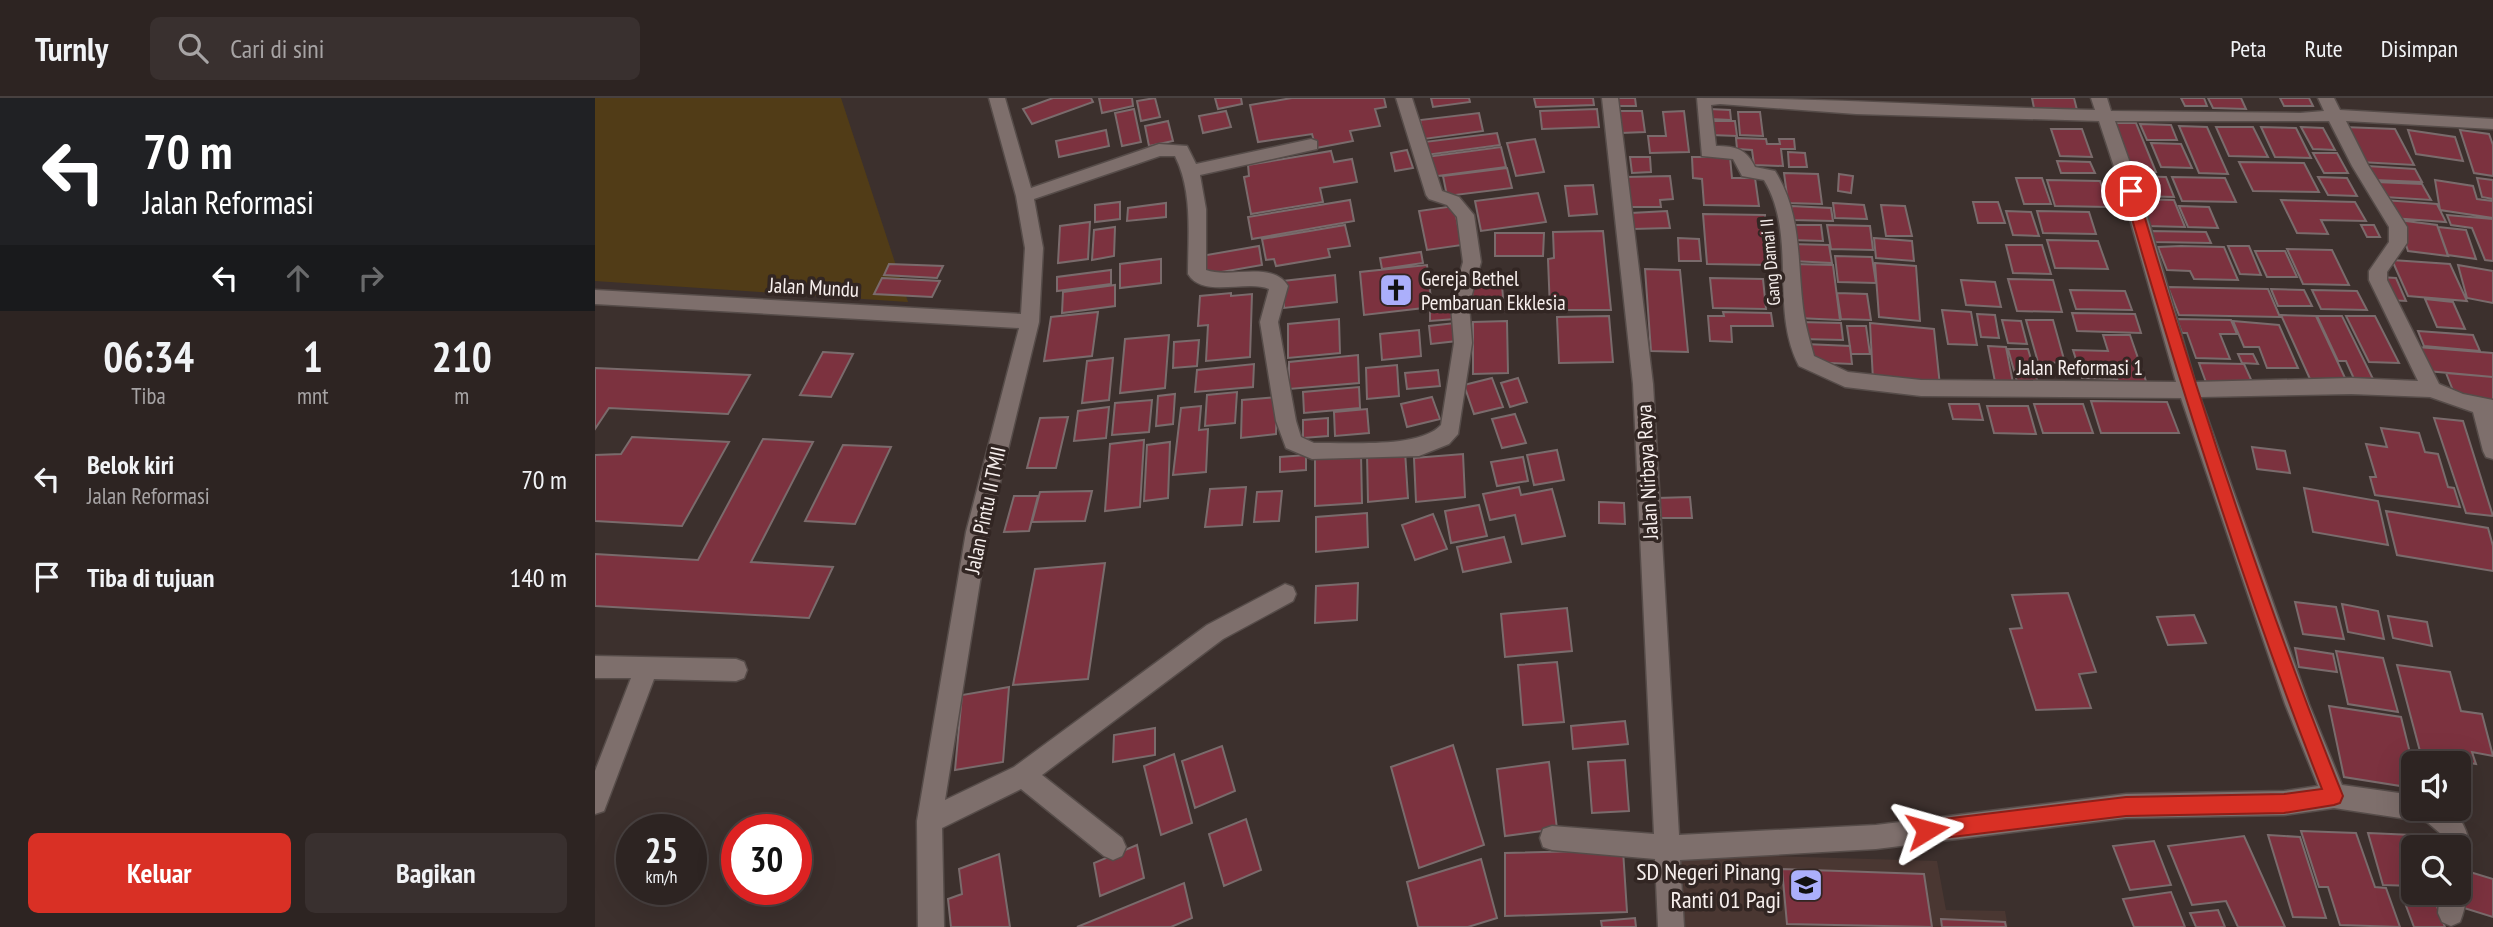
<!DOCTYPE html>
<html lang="id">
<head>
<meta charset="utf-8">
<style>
	:root { --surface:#2d2422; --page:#39302f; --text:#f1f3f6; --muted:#a7a4a5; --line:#484140; --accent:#d93025 }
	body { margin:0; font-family:"PT Sans Narrow",sans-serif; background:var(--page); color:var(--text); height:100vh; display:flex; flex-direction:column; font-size:26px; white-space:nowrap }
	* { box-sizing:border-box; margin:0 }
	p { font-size:23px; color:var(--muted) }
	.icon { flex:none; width:38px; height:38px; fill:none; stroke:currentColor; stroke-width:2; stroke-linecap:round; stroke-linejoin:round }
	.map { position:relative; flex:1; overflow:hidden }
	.drawer { display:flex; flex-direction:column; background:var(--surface); width:595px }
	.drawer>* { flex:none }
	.top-card { background:#202124; color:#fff; overflow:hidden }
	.buttons { position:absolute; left:1806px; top:653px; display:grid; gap:14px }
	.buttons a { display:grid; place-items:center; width:70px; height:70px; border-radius:10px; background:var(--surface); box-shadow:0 7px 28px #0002,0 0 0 2px var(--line); font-size:35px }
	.speed { position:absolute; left:21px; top:716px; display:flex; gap:14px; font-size:35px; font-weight:700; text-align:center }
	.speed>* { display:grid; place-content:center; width:91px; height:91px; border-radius:50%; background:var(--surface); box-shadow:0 7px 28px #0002,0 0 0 2px var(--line); line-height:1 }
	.speed small { font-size:18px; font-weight:400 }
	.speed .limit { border:10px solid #d22; background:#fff; color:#111 }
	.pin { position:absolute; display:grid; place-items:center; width:60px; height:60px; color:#fff; margin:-30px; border:4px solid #fff; border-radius:50%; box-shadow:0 2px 7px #0007 }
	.me { position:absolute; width:77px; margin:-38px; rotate:82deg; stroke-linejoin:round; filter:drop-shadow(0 0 5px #0008) }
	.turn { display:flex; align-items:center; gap:24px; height:147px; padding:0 28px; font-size:32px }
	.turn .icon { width:91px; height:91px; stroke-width:2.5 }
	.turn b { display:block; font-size:49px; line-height:60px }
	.lanes { display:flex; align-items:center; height:66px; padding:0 28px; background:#0003; justify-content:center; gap:35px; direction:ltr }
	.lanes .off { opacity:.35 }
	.eta { display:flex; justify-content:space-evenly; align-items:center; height:119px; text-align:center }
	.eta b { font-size:42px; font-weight:600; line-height:49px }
	.button { display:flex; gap:14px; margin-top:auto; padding:14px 28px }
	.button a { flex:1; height:80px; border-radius:10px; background:var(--accent); color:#fff; font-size:28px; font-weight:600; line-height:80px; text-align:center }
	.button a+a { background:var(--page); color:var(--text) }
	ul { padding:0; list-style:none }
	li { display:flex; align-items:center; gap:21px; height:98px; padding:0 28px }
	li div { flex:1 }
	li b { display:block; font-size:26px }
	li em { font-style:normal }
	header { display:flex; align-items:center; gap:42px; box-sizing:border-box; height:98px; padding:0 35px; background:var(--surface); border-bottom:2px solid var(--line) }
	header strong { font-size:33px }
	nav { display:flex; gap:38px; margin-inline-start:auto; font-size:24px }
	.search { width:490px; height:63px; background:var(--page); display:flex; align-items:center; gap:18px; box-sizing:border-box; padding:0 24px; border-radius:10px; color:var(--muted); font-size:26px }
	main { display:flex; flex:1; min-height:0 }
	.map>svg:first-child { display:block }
	.built { fill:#4a3732 }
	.green { fill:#513c17 }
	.building { fill:#7c323f; stroke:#7a6b6c; stroke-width:2 }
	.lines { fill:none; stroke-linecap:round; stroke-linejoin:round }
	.minor-casing { stroke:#564c49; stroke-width:3 }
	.minor { fill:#7e6f6c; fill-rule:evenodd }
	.route { fill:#d93025; stroke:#8d1f18; stroke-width:2 }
	.labels { text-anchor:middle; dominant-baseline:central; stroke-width:7; stroke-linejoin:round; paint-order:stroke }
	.far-street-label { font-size:18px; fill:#f7efed; stroke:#322623 }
	.poi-label { font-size:21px; fill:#f7efed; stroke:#322623; text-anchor:start }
	.street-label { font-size:21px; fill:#f7efed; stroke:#322623 }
	.near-poi-label { font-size:24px; fill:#f7efed; stroke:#322623; text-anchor:end }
</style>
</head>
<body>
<header>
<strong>Turnly</strong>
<div class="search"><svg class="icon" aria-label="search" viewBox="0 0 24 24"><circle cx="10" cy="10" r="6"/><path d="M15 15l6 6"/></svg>Cari di sini</div>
<nav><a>Peta</a><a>Rute</a><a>Disimpan</a></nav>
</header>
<main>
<section class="drawer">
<div class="top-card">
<div class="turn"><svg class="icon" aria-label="left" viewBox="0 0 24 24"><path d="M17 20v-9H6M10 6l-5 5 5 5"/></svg><div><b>70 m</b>Jalan Reformasi</div></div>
<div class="lanes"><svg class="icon" aria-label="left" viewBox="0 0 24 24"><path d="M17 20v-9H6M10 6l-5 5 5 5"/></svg><svg class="icon off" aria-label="ahead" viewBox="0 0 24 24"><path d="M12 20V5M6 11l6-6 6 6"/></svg><svg class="icon off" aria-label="right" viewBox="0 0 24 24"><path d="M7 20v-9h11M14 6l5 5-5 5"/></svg></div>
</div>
<div class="eta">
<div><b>06:34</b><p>Tiba</p></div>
<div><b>1</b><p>mnt</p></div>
<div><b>210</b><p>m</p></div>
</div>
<ul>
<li><svg class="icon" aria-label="left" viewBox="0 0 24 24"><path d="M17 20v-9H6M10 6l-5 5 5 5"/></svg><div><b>Belok kiri</b><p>Jalan Reformasi</p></div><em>70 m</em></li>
<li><svg class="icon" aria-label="arrive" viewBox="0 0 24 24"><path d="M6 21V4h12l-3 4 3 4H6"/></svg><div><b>Tiba di tujuan</b></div><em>140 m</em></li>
</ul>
<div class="button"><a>Keluar</a><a>Bagikan</a></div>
</section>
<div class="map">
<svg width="1898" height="829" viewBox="0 0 1898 829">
	<rect width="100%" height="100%" fill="#3c302d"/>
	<path class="built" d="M1074,755l268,8 9,49 59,1 3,16h-337z"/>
	<path class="green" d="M0,0h246l67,204 -313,-21z"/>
	<path class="building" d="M458,0h38l2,4 -61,22 -9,-15z
		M504,0h33l1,8 -31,7z
		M560,0l5,19 -19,4 -4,-20z
		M620,0h26l1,6 -24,5z
		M697,0h92l2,9 -11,2 5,17 -30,5 3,10 -37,7 -4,-14 -54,8 -8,-37z
		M836,0h38l1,4 -37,5z
		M939,0h59l1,7 -58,2z
		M1019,0h21l1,8h-21z
		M1437,0h42l3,12 -43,-2z
		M1586,0h23l3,8h-22z
		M1613,0h33l5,11 -33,-1z
		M1685,0h29l4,8h-29z
		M539,11l7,33 -19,4 -7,-33z
		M1002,11l2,18 -57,2 -2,-18z
		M1114,11l21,1 1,10 -21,-1z
		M631,13l5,16 -28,6 -4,-17z
		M1024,13h23l3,21 -24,1z
		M1089,13l5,41 -39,1 -2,-17h18l-3,-24z
		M1143,14h22l3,24 -23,-1z
		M884,15l4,18 -59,8 -4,-19z
		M573,23l5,20 -24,5 -4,-20z
		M1115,23h25l2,15 -26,-1z
		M1516,25h25l20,49h-26z
		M1545,26l31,1 6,15h-30z
		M1584,28l28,1 21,47 -29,-1z
		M1621,29h37l15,30 -39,-1z
		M1666,29l35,1 15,30 -36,-1z
		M1706,29l22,1 12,22 -22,-1z
		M1748,29l52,2 19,36 -54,-3z
		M1456,31h31l10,28 -32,-1z
		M511,32l3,16 -50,11 -3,-16z
		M1813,32l47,7 8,24 -47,-7z
		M1865,32l29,4 4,11v31l-19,-3z
		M902,35l3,12 -74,10 -2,-13z
		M1141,40l30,1 1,5h13l-1,-5h15l1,10h-14l2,17 -29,-1 -2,-15 -15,-1z
		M940,41l9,33 -28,4 -9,-33z
		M1556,45l30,1 11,24 -31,-1z
		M906,49l5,20 -76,10 -4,-20z
		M812,52l6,18 -18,3 -4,-18z
		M736,53l3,11 18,-3 5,23 -37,6 3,14 -72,12 -7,-37 5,-1 -1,-11z
		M1193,54l17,1 2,14h-18z
		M1718,55h24l11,20h-24z
		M1035,59h20l1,15 -19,1z
		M1097,59h38l2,21h23l4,28 -55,-1 -2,-26 -9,-1z
		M1462,63l33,1 5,11h-34z
		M1644,64l65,1 15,29 -66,-1z
		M1772,68l48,3 7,13 -48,-2z
		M912,70l5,20 -65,8 -4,-20z
		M1189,75l34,1 4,30 -34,-1z
		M1244,76l14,2 -2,17 -13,-2z
		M1075,78l3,23 -13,1 1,7h-30l-5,-30z
		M1534,78l37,1 8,20 -38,-1z
		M1577,79l53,1 11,24 -54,-1z
		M1723,79l29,1 10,18 -29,-1z
		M1421,80h26l9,26h-27z
		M1882,80l16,2v19l-11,-2z
		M1452,82l53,1 9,26 -54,-1z
		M1840,82l38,6 4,13 16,2v17l-53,-8z
		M1781,84l46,2 9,16 -47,-3z
		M998,87l4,29 -28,2 -4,-30z
		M943,95l8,29 -65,9 -6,-30z
		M1541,101l38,1 11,27 -38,-1z
		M755,102l4,21 -102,18 -4,-22z
		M1686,102l74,2 11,19 -45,-1 7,14 -31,-1z
		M1789,102l53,4 9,18 -54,-4z
		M525,104v17l-25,3v-17z
		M1378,104h25l7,21h-27z
		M571,105v14l-39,4 1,-13z
		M1238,105l31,2 3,14 -32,-1z
		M1286,107l24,1 7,30h-26z
		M859,108l8,39 -35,5 -8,-39z
		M1196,108l40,2 2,13 -40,-1z
		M1584,108l30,1 9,21 -30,-1z
		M1072,113l3,17 -37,1 -2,-16z
		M1411,113l25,1 8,24 -26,-1z
		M1442,113l52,1 7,22 -53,-1z
		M1108,116l62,1 3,50 -61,-1z
		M1852,117l46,4v42l-8,-1 -13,-32 -21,-3z
		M1803,122l39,5 11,31 -40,-5z
		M495,124l-2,37 -30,4 2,-37z
		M750,127l5,21 -22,3 2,8 -54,9 -2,-7 -8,1 -4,-21z
		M1194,127h32l2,16 -33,-1z
		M1232,127l43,1 3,24 -42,-1z
		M1766,127h13l6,12h-13z
		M520,129l-1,29 -22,4 2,-30z
		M1843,129l28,3 10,29 -28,-4z
		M1008,133l8,79h-61l-2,-51 6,-1 -1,-26z
		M1555,133l56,1 5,11 -57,-1z
		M900,135h49l-1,23h-48z
		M1083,140l21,1 2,22h-22z
		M1279,140l38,3 2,20 -38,-3z
		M1452,142l51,1 10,28 -53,-1z
		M1195,146l39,1 3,18 -40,-2z
		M1411,147h36l9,29 -38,-1z
		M664,148l3,19 -58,10 -3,-19z
		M1586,148l43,1 14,33 -44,-1 -4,-8 -23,-1 -9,-23z
		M1633,148h21l12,29 -21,-1z
		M1692,151l45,1 17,35 -46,-1z
		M1660,153h30l12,26h-30z
		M826,154l2,11 -41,6 -2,-11z
		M1240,158l37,1 4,26 -38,-1z
		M566,161v24l-41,5v-24z
		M1797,162l58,4 17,37 -59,-5z
		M1280,165l41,3 4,55 -41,-4z
		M294,166l54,2 -6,12 -53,-3z
		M1197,166l41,1 7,55 -42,-2z
		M832,167l5,42 -68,8 -4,-43z
		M1863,167l35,6v32l-26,-5z
		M1050,171l35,1 8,82 -37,-1z
		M516,172v14l-54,7v-14z
		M740,177l2,27 -53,6 -1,-27z
		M1785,179l16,1 10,23 -17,-1z
		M287,180l58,3 -8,16 -58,-3z
		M1115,180l53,1 3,30 -53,-1z
		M1413,181l45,1 9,32 -45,-1z
		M1366,182l34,2 6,25 -35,-2z
		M520,187v21l-53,7 1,-21z
		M907,187l2,25 -31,1 -1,-24z
		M1573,189l100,2 12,28 -101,-2z
		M1676,191l33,1 8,16h-34z
		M1475,192l55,1 7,19 -56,-1z
		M1717,192l45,1 10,19 -46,-1z
		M636,195v3l21,-2 -2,63 -44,4 2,-36 -10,1 2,-30z
		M1242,195l30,1 4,26 -30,-1z
		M1830,201l28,3 12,27 -28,-2z
		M859,211l1,10 -25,2v-10z
		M1347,212l29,2 6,33 -29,-1z
		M503,214l-6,44 -48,5 7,-44z
		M1128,214l48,1 2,13h-42l1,16 -22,-1 -2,-25h16z
		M1477,215l63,1 6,19 -64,-2z
		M1382,216l18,1 4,23 -18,-1z
		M1686,217l35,1 30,64 -36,-1z
		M1014,218l4,46 -54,1 -2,-46z
		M1722,218h25l32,65h-19l-9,-20h-8z
		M1751,218h29l24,47 -30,-1z
		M744,221l1,34 -52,5v-34z
		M1582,221l54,1 6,14h-17l10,25 -34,-1 -9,-25h-5z
		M1407,222l19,1 6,23 -19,-1z
		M1431,222h27l12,43 -27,-1z
		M912,223l1,52 -35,1v-52z
		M1638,223l46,4 19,43h-31l-8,-21h-15z
		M1205,224l41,1 2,17 -41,-1z
		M860,225l2,18 -26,3 -2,-18z
		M1275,225l64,6 6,57 -67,-6z
		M1252,228h19l4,28h-19z
		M824,232l2,26 -39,4 -2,-26z
		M1823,233l55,4 7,16 -56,-5z
		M574,237l-4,53 -45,5 5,-54z
		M1508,237h27l17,49h-28l-2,-5 -35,-1 -9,-28 35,1z
		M604,242l-2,26 -24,2 1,-26z
		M1210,246l45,2 2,18 -45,-2z
		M1393,248l18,1 8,41 -18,-1z
		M1822,249l76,6v24l-66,-6z
		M1413,251h20l11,37 -21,-1z
		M228,254l30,2 -22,43 -31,-2z
		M1643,256h15l5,10 -16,-1z
		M763,257l1,28 -70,6v-27z
		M518,260l-4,42 -27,3 5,-42z
		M1604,265l45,1 10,22 -47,-1z
		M659,266l-1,23 -58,5 2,-22z
		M802,267l2,31 -32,3 -1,-31z
		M0,270l155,7 -22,39 -119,-6 -14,21z
		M843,272l2,16 -33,3 -2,-16z
		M1851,275l47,4v24l-37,-3z
		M897,280l11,29 -29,7 -10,-29z
		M923,280l9,24 -17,5 -9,-24z
		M764,289l1,21 -56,5 -1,-21z
		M642,294l-2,31 -30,3 2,-31z
		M580,296l-2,30 -17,2 2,-30z
		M682,299l-1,37 -35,4 1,-38z
		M837,299l8,22 -33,8 -6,-23z
		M557,302l-3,32 -37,3 3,-32z
		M1496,303l76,1 12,31h-78z
		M1354,306h30l4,16 -30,-1z
		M1439,306h49l10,29h-50z
		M606,308l-2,24 9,-1 -2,43 -33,3 8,-67z
		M1392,308h41l8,28 -42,-1z
		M514,309l-3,31 -32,3 4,-30z
		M772,311l2,24 -34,3 -1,-24z
		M920,316l11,29 -24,5 -10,-29z
		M473,319l-12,51h-29l13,-50z
		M733,320v18l-25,2v-18z
		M1839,320l29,3 30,95 -27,-3z
		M1786,330l38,5 6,19 13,2 10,33 6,1 6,19 -85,-12 -5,-18h6l-10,-33 21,3z
		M37,339l97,5 -47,84 -87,-5v-66l26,-1z
		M168,341l50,3 -62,120 82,5 -24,51 -214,-12v-52l103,6z
		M549,342l-4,67 -35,4 5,-67z
		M575,344l-2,56 -24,3 3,-56z
		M248,347l48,2 -36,77 -50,-3z
		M1657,349l33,4 5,22 -33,-4z
		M962,352l7,30 -30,5 -7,-30z
		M810,353l3,47 -40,4 -1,-48z
		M766,356l1,49 -47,3v-48z
		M868,356l2,43 -49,5 -2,-44z
		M711,357v15l-26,2v-15z
		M928,359l5,24 -31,5 -6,-24z
		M651,389l-4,38 -37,2 5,-38z
		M924,389l2,8 31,-6 13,47 -43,8 -7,-29 -25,5 -7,-26z
		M1709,390l74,13 10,44 -75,-13z
		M497,393l-7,30 -53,1 8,-30z
		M687,393l-3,30 -25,1 3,-30z
		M419,398h24l-9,35 -25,1z
		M1095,399l2,21h-33l-2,-20z
		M1004,404l25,1 1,21 -26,-1z
		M884,407l8,31 -36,7 -6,-32z
		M1791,413l102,17 5,18v25l-96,-16z
		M772,415l1,34 -52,5v-35z
		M838,416l14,35 -32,11 -13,-35z
		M909,439l7,25 -48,10 -6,-25z
		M510,465l-17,116 -75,6 22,-116z
		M763,485l-1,37 -42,3 1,-37z
		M1473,495l28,79 -17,2 12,34 -55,2 -26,-81 12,-1 -10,-33z
		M1700,504l41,5 8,32 -41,-5z
		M1747,506l36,7 6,28 -36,-7z
		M972,510l5,43 -67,6 -4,-43z
		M1599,517l12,28 -38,2 -11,-28z
		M1793,518l39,6 5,24 -39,-8z
		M1700,550l38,6 4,18 -38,-5z
		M1741,553l47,7 15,54 -50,-8z
		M962,564l7,60 -41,3 -5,-60z
		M1802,567l53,7 11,39 21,3 11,42 -21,-4 4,12 -55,-9z
		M414,589l-6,75 -48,8 7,-75z
		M1734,608l72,11 12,48v23l-69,-11z
		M1030,623l3,23 -55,5 -2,-23z
		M560,630v27l-42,7 1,-27z
		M858,647l31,100 -65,23 -28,-101z
		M627,648l13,45 -40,17 -13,-47z
		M579,656l18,69 -31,12 -17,-69z
		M1030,662l4,51 -37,2 -4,-51z
		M954,664l8,67 -52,7 -8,-67z
		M651,721l15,51 -37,16 -15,-52z
		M1706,733l55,2 19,54 11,1 14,39 -60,-2 -12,-38h-9z
		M1773,735l45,2 4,12h-4v39l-30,-1z
		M1673,737l32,2 26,81 -33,-1z
		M1649,738l41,91h-47l-12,-26 -34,4 -24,-59z
		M1559,743l17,44 -41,5 -17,-44z
		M542,747l7,33 -44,18 -6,-33z
		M1028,752l4,62 -122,4v-63z
		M404,756l11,73h-59l-3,-28 14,-5 -3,-25z
		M886,761l16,59 -29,9h-50l-11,-45z
		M1187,771l142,5 8,53 -145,-3z
		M1865,771l33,10v38l-29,-9z
		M589,785l8,35 -21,9h-94z
		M1576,794l14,35h-51l-11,-28z
		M1810,805l31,1 9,23h-31z
		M1623,812l7,17h-29l-6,-14z
		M1040,820l1,9h-34l-1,-6z
		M1346,821l64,3 1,5h-64z"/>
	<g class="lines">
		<g class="minor-casing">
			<path id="minor" d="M394,0h16l26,90 128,-44 28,2 9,18 115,-25 6,2v8l-117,26 6,34v61c23,9 67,-10 82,16l-10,36 18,99 5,16 13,6c33,-1 105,6 127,-18l13,-82 -3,-38 12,-43 -6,-45 -10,-12 -18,-6 -3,-4 -30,-97h16l30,93 17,6 15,18 7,47 -12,43 3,38 -14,91 -9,10 -30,12 -107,3 -26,-11 -10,-27 -16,-99 9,-33c-22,-10 -66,10 -81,-15 0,-40 5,-82 -13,-118h-15l-126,43 9,49 -4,74 -51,210 -43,268 69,-33 193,-142 78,-41 8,3 3,7 -3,7 -70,38 -181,136 80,63 4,9 -4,9 -9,4 -9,-4 -83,-67 -79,39 2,99h-26l-1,-106 49,-289 53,-204 -424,-24v-14l426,24 4,-66 -9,-52z
				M1007,0h16l35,286 26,451 197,-10 250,-31 158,-3 34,-5 -33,-82 -104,-306 -260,-2 -76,-9 -46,-21c-30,-57 -1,-130 -35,-186l-22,-4 -9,-17 -31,-3 -5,-58c133,0 265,9 398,12l-4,-12h16l4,13 189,2 24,-2 -6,-13h16l6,12 153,9v10l-147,-8 22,44 39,62v16l-20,29v8l52,104 24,10 30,6v59l-7,-2 -3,-6 -10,-39 -43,-15 -79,-3 -151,3 109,307 33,81 71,10v13h37c13,11 23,32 17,48l-8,3v-12h-14l-4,-13 -14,-12 -93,-14 -50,7 -158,3 -250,31 -196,11 4,67h-26l-3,-68 -103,-9 -9,-3 -3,-9 3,-9 9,-3 102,8 -21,-450zM1125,6l136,10 243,7 23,70 54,191 -255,-2 -73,-8 -34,-16c-4,-15 -9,-31 -11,-48 -6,-48 -1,-94 -28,-137l-20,-4c-8,-18 -20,-21 -39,-21l-5,-41zM1520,23h214l23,45 37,61v15l-20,29v9l49,101 -67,-3 -156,4 -55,-191z
				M0,558l141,3 8,3 3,8 -3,8 -8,3 -82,-2 -50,132 -9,3v-43l36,-93h-36z
				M1864,784c11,9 6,27 1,40l-9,4 -9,-4 -4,-9 2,-21h19z"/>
		</g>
		<use href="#minor" class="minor"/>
	</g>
	<path class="route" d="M1536,88l6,5c60,205 126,407 206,605l-3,7 -6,2 -50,8 -158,3 -199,24 -6,-3 -3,-7 3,-6 6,-3 199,-24 158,-3 38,-5c-77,-196 -140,-396 -198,-598z"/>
	<defs>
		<g id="church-square" transform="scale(1.75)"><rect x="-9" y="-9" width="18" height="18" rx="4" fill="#abaffb" stroke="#322623"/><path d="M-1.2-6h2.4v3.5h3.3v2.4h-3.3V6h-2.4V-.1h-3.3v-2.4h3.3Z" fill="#111"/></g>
		<g id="school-square" transform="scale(1.75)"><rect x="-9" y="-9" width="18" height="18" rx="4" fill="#abaffb" stroke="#322623"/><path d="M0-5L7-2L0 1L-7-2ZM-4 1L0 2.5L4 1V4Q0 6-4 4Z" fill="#111"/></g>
	</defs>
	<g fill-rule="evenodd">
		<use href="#church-square" x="801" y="192"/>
		<use href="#school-square" x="1211" y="787"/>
	</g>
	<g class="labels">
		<g class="far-street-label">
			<text transform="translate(1175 164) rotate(-95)">Gang Damai II</text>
		</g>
		<g class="poi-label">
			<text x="826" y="180">Gereja Bethel<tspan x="826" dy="24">Pembaruan Ekklesia</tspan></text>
		</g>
		<g class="street-label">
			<text transform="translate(219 189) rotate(3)">Jalan Mundu</text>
			<text x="1485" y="269">Jalan Reformasi 1</text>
			<text transform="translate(1052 374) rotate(-93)">Jalan Nirbaya Raya</text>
			<text transform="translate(390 412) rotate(-78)">Jalan Pintu II TMII</text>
		</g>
		<g class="near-poi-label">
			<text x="1186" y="773">SD Negeri Pinang<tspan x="1186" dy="28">Ranti 01 Pagi</tspan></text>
		</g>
	</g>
</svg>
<div class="buttons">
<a><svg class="icon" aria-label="sound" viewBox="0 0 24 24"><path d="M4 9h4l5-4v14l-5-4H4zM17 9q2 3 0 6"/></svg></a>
<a><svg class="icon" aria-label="search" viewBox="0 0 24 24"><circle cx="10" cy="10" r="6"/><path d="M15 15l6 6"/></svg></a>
</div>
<div class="speed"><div>25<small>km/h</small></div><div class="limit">30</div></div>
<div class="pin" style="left:1536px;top:93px;background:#d93025"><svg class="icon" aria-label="arrive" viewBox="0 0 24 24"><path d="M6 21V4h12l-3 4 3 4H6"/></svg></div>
<svg class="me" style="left:1332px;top:732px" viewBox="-20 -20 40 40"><path d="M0-17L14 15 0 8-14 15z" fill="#d93025" stroke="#fff" stroke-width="4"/></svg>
</div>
</main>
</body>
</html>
